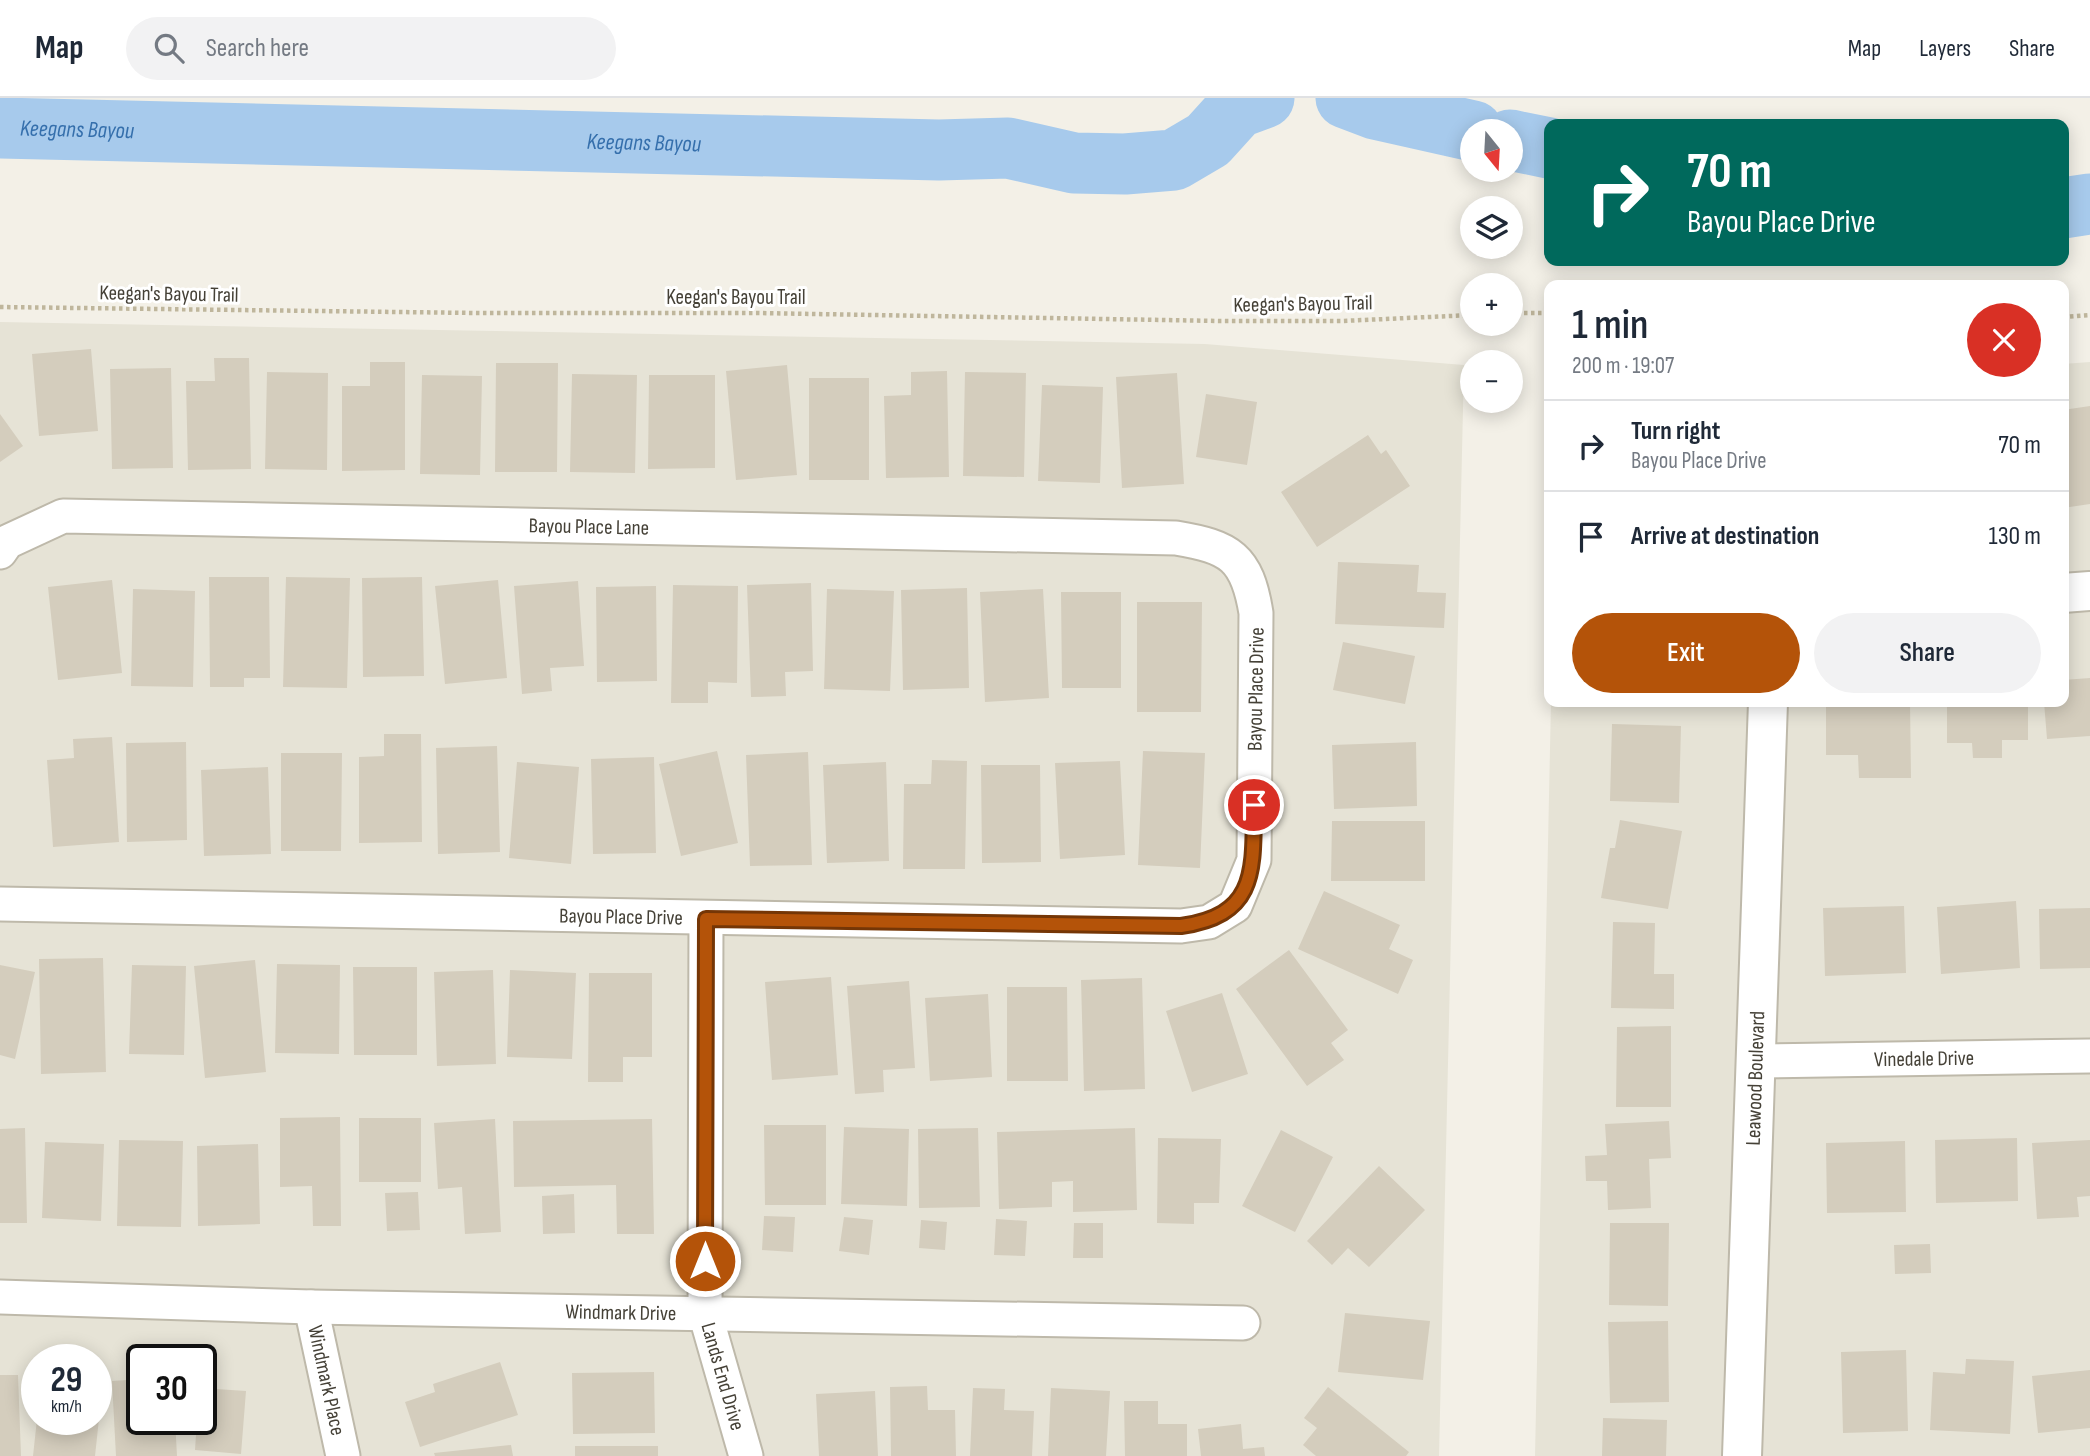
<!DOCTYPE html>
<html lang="en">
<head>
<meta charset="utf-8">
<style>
	:root { --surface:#fff; --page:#f2f2f3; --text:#1f2937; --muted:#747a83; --line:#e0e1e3; --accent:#b45309 }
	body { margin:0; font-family:"Sofia Sans Condensed",sans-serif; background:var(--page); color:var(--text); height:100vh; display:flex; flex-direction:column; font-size:26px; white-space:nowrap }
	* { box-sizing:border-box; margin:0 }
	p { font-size:23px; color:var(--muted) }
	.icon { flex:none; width:38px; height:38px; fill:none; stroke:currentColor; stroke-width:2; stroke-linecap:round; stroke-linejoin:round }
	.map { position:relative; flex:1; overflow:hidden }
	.drawer { position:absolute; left:1544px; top:182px; width:525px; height:427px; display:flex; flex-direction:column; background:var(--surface); border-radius:14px; box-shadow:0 4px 18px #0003 }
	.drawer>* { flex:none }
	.top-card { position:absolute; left:1544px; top:21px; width:525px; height:147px; border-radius:14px; box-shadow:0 4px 18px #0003; background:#00695c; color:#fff; overflow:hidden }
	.needle { width:46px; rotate:162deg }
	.controls { position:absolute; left:1460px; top:21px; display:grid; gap:14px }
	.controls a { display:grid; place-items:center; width:63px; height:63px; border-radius:50%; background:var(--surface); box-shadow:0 4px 18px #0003; font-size:35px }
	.speed { position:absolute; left:21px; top:1246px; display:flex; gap:14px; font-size:35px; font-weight:700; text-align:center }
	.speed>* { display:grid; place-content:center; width:91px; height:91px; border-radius:50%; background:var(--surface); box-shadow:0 4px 18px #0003; line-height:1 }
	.speed small { font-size:18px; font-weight:400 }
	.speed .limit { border:4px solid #111; border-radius:10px; background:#fff; color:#111 }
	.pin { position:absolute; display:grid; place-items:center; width:60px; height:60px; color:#fff; margin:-30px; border:4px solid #fff; border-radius:50%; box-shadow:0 2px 7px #0007 }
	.me { position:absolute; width:77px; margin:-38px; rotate:0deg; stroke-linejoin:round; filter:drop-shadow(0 0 5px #0008) }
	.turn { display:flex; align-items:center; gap:24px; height:147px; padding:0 28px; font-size:32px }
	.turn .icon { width:91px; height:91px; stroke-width:2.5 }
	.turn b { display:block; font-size:49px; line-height:60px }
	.round { display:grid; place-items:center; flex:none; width:74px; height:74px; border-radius:37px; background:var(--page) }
	.head { display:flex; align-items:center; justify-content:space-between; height:119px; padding:0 28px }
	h1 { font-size:42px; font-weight:600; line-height:52px }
	.primary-button { display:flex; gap:14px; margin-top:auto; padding:14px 28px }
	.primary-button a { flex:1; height:80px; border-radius:42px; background:var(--accent); color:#fff; font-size:28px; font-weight:600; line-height:80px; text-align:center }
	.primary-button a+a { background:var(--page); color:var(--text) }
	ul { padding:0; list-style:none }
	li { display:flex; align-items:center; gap:21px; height:91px; padding:0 28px; border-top:2px solid var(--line) }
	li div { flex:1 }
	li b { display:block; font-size:26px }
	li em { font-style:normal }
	header { display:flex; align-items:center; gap:42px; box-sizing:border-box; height:98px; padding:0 35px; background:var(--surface); border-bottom:2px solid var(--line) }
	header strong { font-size:33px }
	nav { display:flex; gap:38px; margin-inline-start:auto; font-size:24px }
	.search { width:490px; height:63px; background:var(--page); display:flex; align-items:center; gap:18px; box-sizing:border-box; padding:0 24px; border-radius:38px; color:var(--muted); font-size:26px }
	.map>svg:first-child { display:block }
	.residential { fill:#e6e3d6; fill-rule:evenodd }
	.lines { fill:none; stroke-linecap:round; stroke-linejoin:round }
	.river { stroke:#a7caec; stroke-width:61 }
	.building { fill:#d4cdbd }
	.minor-casing { stroke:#beb9aa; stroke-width:37 }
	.tertiary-casing { stroke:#beb9aa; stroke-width:42 }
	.path { stroke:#bfb69c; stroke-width:4.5; stroke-dasharray:3.5 3.5; stroke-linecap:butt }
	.minor { stroke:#fff; stroke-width:33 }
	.tertiary { stroke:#fff; stroke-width:38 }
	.route-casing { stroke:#753606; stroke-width:18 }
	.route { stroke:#b45309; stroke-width:12 }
	.labels { text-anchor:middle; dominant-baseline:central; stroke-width:6; stroke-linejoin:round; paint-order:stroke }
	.street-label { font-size:21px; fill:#454137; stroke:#fff }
	.water-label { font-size:23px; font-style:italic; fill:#356fac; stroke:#fff }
</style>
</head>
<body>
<header>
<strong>Map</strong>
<div class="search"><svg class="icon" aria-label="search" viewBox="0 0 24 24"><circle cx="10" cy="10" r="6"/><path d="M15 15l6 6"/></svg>Search here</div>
<nav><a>Map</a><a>Layers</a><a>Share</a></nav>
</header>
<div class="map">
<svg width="2090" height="1358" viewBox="0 0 2090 1358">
	<rect width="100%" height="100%" fill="#f3f0e7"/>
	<path class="residential" d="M0,224l1205,22 259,21 -25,1091h-1439zM37,1262h59v59h-59zM142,1262h59v59h-59z
		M2090,264v1094h-555l16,-754h512v-338z"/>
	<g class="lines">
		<g class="river">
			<path d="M1346,0l29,11 98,22"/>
			<path id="s1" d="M0,30l939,22 69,-2 66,15 51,1 49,-4 34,-20 29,-32 27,-10"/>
			<path d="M1510,42l39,8"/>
			<path d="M2063,110l27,-4"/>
		</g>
	</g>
	<path class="building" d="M91,251l7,82 -59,5 -7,-82z
		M214,260h35l2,111 -63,1 -2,-89h29z
		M370,264h35v108l-63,1v-85h28z
		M496,265h62l-1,109h-62z
		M787,267l10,110 -61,5 -10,-109z
		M171,270l2,100 -61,1 -2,-100z
		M947,273l2,106 -63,1 -2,-82 27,-1v-23z
		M267,274l61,1 -1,97 -62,-1z
		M965,274l61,1 -2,104 -61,-1z
		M1177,275l7,111 -62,4 -6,-111z
		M572,276l65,1 -2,98 -65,-1z
		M422,277l60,1 -2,99 -60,-1z
		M649,277h66v93l-67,1z
		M809,280h60v102h-60z
		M1042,287l61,2 -3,96 -62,-2z
		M1206,296l51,8 -10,63 -51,-8z
		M2090,308v98l-27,4v-98z
		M0,316l23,32 -23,16z
		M1368,337l13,19 5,-4 24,36 -93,61 -36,-55z
		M1338,464l81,3 -2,27 29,1 -2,35 -109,-4z
		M209,479h60l1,101h-26v9h-34z
		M286,479l64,1 -3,110 -64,-1z
		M422,479l2,99 -61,1 -1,-99z
		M112,482l10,93 -64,7 -10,-93z
		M498,482l9,98 -62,6 -10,-98z
		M578,483l6,85 -34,2 2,23 -30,3 -8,-108z
		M811,485l2,88 -28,1 1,24 -35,1 -4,-112z
		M673,487l65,1 -1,97 -29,-1v21h-37z
		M656,488l1,95 -60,1 -1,-95z
		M967,490l2,100 -66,2 -2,-100z
		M133,491l62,2 -2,96 -62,-1z
		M827,491l67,2 -4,100 -66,-2z
		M1043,491l6,109 -64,4 -5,-110z
		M1061,494h60v96h-59z
		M1137,504h65l-1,110h-64z
		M1343,544l72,14 -10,48 -72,-14z
		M2090,580v58l-43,3 -3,-37h19v-22z
		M1597,604h49v5l-49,-2z
		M1826,604h84l1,76h-52l-1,-23h-32z
		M1947,604h81v38h-26v18h-29l-1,-15h-25z
		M1612,626l69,2 -2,77 -69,-2z
		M384,636h37l1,108 -63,1v-86l25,-1z
		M112,639l7,105 -66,5 -6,-87 27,-2 -1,-19z
		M186,644l1,98 -60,2 -1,-99z
		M1416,644l1,64 -83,3 -2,-64z
		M497,648l3,106 -62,2 -2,-106z
		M717,653l21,92 -57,13 -22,-92z
		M1143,653l62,2 -5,115 -62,-3z
		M808,654l4,113 -62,1 -4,-111z
		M281,655h61l-1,98h-60z
		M654,659l2,96 -63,1 -2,-95z
		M932,662l35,1 -2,108h-62l1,-85h27z
		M1120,663l5,94 -65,4 -5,-96z
		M517,664l62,5 -8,97 -62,-6z
		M886,664l3,99 -62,2 -4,-98z
		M981,667h59l1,97 -59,1z
		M268,669l3,87 -67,2 -3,-86z
		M1620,722l62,11 -14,78 -67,-11 9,-50h5z
		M1332,723h93v60h-94z
		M1324,793l76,34 -11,24 24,11 -15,34 -100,-45z
		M2016,803l4,67 -79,6 -4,-67z
		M1904,808l2,67 -81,3 -2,-68z
		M2090,810v60l-50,1 -1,-60z
		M1613,824l42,1 -1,51h20v35l-63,-1z
		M1289,852l59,80 -17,13 13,17 -37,26 -71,-97z
		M103,860l3,114 -65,2 -2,-115z
		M255,862l11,112 -61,6 -11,-112z
		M277,866l63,1 -1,89 -64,-1z
		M0,867l35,7 -20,87 -15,-4z
		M132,867l54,1 -2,89 -55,-1z
		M353,869h64v88h-63z
		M493,872l3,94 -59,2 -3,-94z
		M510,872l66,3 -4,86 -65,-2z
		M589,875h63v84h-29v25h-35z
		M831,879l7,98 -66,5 -7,-98z
		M1142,880l3,111 -61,2 -3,-111z
		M909,883l6,87 -32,2 1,22 -29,2 -8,-108z
		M1007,889h60l1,94h-61z
		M1222,895l26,81 -56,18 -26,-81z
		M988,896l4,83 -62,4 -5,-83z
		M1671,928v81h-55l1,-80z
		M340,1019l1,109h-28l-1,-40 -32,1v-69z
		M359,1020h62v64h-62z
		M495,1021l6,113 -36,2 -3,-47 -24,2 -4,-66z
		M652,1021l2,115h-37l-1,-49 -102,2 -1,-66z
		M1669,1023l2,37 -22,1 2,49 -43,2 -1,-29h-21l-1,-25 22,-1 -2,-31z
		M764,1027h62v80h-61z
		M844,1029l65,2 -2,77 -66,-2z
		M25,1030l2,95h-27v-94z
		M978,1030l2,79 -61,1 -1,-79z
		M1135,1030l2,82 -64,2v-31l-21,1v25l-53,2 -2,-77z
		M1281,1032l52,27 -38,75 -53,-26z
		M1158,1040l63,1 -2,64h-25v21l-37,-1z
		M2017,1040l1,63 -82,2 -1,-63z
		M119,1042l64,1 -2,86 -64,-1z
		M2090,1042v56l-13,1 2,20 -42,2 -5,-76z
		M1905,1043l1,71 -79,1 -1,-70z
		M45,1044l59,2 -3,77 -59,-3z
		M258,1046l2,80 -62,2 -1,-80z
		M1379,1068l46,44 -56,57 -21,-19 -16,17 -25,-24z
		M418,1094l2,38 -33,1 -2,-38z
		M574,1096l1,39 -32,1 -1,-38z
		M764,1118l31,1 -2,35 -31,-2z
		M844,1119l29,3 -4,35 -30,-4z
		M996,1121l31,2 -2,35 -31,-1z
		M921,1122l26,2 -2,28 -26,-2z
		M1074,1125h29v35h-30z
		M1610,1125h59l-1,83 -59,-1z
		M1930,1146l1,29 -36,1 -1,-29z
		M1345,1215l85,8 -7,59 -85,-8z
		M1668,1223l1,81 -59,1 -2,-81z
		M1906,1252l2,81 -65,2 -2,-81z
		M1966,1261l48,2 -4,73 -80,-4 3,-58 32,2z
		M500,1264l18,53 -98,32 -15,-45 30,-10 -2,-8z
		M2090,1272v58l-52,5 -6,-57z
		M654,1274l1,61 -82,1 -1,-61z
		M0,1277h18l3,81h-21z
		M142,1281v40h33l2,37h-61l-4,-75z
		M927,1288l1,24h27l1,46h-65l-1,-69z
		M1328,1289l81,65 -3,4h-90l-13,-11 14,-17 -13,-10z
		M201,1290l45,3 -5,63 -46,-4 2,-31h4z
		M973,1290l32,1 -1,21 30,1 -2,45h-62z
		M1051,1290l59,3 -4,65h-58z
		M875,1293l3,65h-59l-3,-62z
		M96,1301l5,1 -6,56h-62l4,-37h59z
		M1124,1303h34v23h29v32h-62z
		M1603,1320l64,2 -1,36h-64z
		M1241,1326l2,25 21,-2 1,9h-64l-3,-27z
		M511,1347l2,11h-78l-1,-3z
		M575,1348h83v10h-83z"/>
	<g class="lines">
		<g class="minor-casing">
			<g id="minor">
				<path id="s2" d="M0,454l7,-10 56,-26 1113,22c54,9 71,19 80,75l-2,247 -19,46 -26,16 -28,4 -1181,-22"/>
				<path id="s3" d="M706,821l-1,394 41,143"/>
				<path id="s4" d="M1756,963l334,-5"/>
				<path id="s5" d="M0,1199l311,10 932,16"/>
				<path id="s6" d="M311,1209l32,149"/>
			</g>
		</g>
		<g class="tertiary-casing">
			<g id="tertiary">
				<path d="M2063,495l27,-2"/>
				<path id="s7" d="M1742,1358l26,-754"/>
			</g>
		</g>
		<path class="path" d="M0,209l477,6h280l464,8h121l130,-6
			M1510,215h39
			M2063,219l27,-2"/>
		<use href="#minor" class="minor"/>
		<use href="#tertiary" class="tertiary"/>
	</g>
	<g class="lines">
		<g class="route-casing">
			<path id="route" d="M705,1163l1,-342 475,7c77,-11 72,-56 73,-121"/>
		</g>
		<use href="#route" class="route"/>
	</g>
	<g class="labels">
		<g class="street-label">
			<text transform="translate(169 196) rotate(1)">Keegan's Bayou Trail</text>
			<text x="736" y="199">Keegan's Bayou Trail</text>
			<text transform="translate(1303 206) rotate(-1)">Keegan's Bayou Trail</text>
			<text stroke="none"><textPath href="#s2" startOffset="600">Bayou Place Lane</textPath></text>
			<text transform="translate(1256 591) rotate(-89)">Bayou Place Drive</text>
			<text transform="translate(621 819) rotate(1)">Bayou Place Drive</text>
			<text stroke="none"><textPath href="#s4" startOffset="168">Vinedale Drive</textPath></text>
			<text stroke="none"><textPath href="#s7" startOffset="378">Leawood Boulevard</textPath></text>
			<text stroke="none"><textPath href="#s5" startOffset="621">Windmark Drive</textPath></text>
			<text stroke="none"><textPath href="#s3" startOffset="460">Lands End Drive</textPath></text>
			<text stroke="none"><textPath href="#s6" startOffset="75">Windmark Place</textPath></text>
		</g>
		<g class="water-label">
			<text stroke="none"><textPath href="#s1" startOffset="77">Keegans Bayou</textPath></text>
			<text stroke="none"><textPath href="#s1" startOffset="644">Keegans Bayou</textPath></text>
		</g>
	</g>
</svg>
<div class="controls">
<a><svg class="needle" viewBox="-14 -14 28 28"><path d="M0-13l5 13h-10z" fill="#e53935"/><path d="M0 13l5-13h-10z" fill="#747a83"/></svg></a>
<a><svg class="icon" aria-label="layers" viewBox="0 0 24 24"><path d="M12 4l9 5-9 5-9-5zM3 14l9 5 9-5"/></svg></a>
<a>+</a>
<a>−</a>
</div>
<div class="speed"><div>29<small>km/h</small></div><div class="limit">30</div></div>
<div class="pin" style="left:1254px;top:707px;background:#d93025"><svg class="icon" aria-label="arrive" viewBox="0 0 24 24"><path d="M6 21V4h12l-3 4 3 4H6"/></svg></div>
<svg class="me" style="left:705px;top:1163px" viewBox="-20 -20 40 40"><circle r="17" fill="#b45309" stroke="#fff" stroke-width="3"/><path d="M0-11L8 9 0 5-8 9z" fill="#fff"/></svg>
<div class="top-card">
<div class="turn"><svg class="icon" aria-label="right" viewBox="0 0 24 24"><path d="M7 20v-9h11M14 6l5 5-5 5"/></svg><div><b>70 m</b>Bayou Place Drive</div></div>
</div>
<section class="drawer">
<div class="head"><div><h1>1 min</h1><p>200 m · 19:07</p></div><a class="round" style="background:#d93025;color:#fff"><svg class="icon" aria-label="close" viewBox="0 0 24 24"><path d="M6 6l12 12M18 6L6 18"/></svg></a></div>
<ul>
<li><svg class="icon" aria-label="right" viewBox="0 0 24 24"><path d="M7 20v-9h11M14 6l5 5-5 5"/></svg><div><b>Turn right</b><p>Bayou Place Drive</p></div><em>70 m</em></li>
<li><svg class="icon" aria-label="arrive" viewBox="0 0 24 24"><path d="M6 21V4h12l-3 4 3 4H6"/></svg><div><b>Arrive at destination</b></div><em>130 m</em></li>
</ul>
<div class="primary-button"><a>Exit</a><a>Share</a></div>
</section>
</div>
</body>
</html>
